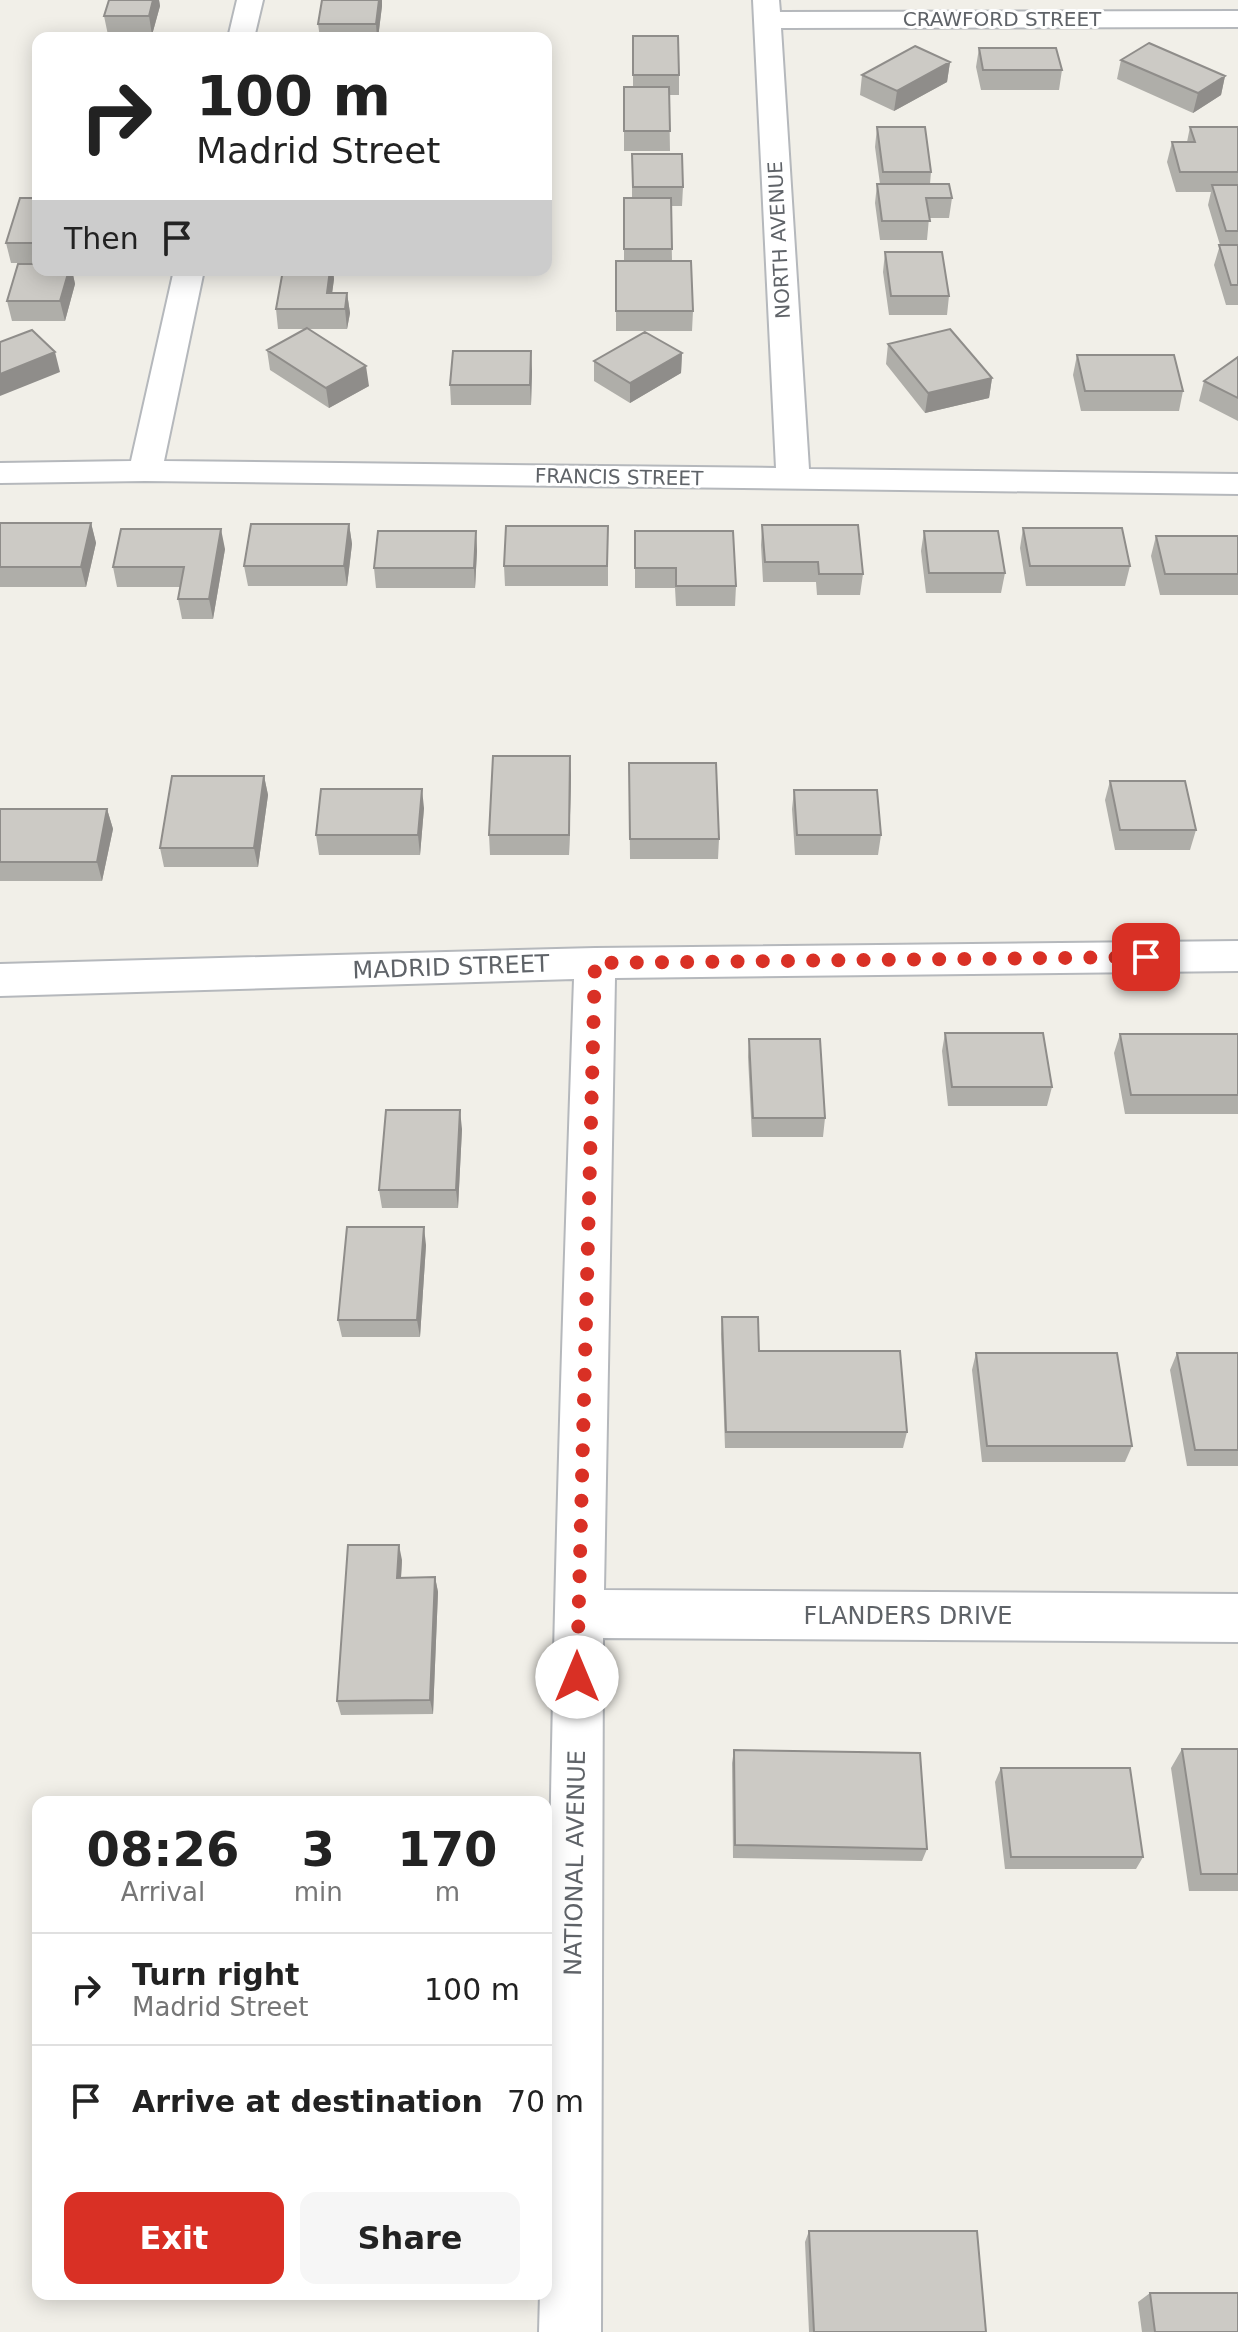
<!DOCTYPE html>
<html lang="en">
<head>
<meta charset="utf-8">
<style>
	:root { --surface:#fff; --page:#f6f6f6; --text:#222; --muted:#767676; --line:#e0e0e0; --accent:#d93025 }
	body { margin:0; font-family:"DejaVu Sans",sans-serif; background:var(--page); color:var(--text); height:100vh; display:flex; flex-direction:column; font-size:30px; white-space:nowrap }
	* { box-sizing:border-box; margin:0 }
	p { font-size:26px; color:var(--muted) }
	.icon { flex:none; width:44px; height:44px; fill:none; stroke:currentColor; stroke-width:2; stroke-linecap:round; stroke-linejoin:round }
	.map { position:relative; flex:1; overflow:hidden }
	.side { position:absolute; left:32px; top:1796px; width:520px; height:504px; display:flex; flex-direction:column; background:var(--surface); border-radius:16px; box-shadow:0 4px 20px #0003 }
	.side>* { flex:none }
	.guide { position:absolute; left:32px; top:32px; width:520px; height:244px; border-radius:16px; box-shadow:0 4px 20px #0003; background:#fff; color:var(--text); overflow:hidden }
	.pin { position:absolute; display:grid; place-items:center; width:68px; height:68px; color:#fff; margin:-34px; border-radius:16px; box-shadow:0 4px 12px #0006 }
	.me { position:absolute; width:88px; margin:-44px; rotate:0deg; stroke-linejoin:round; filter:drop-shadow(0 0 6px #0008) }
	.turn { display:flex; align-items:center; gap:28px; height:168px; padding:0 32px; font-size:36px }
	.turn .icon { width:104px; height:104px; stroke-width:2.5 }
	.turn b { display:block; font-size:56px; line-height:68px }
	.then { display:flex; align-items:center; height:76px; padding:0 32px; background:#0003; gap:16px; font-size:30px }
	.eta { display:flex; justify-content:space-evenly; align-items:center; height:136px; text-align:center }
	.eta b { font-size:48px; font-weight:700; line-height:56px }
	.primary-button { display:flex; gap:16px; margin-top:auto; padding:16px 32px }
	.primary-button a { flex:1; height:92px; border-radius:16px; background:var(--accent); color:#fff; font-size:32px; font-weight:700; line-height:92px; text-align:center }
	.primary-button a+a { background:var(--page); color:var(--text) }
	ul { padding:0; list-style:none }
	li { display:flex; align-items:center; gap:24px; height:112px; padding:0 32px; border-top:2px solid var(--line) }
	li div { flex:1 }
	li b { display:block; font-size:30px }
	li em { font-style:normal }
	.map>svg:first-child { display:block }
	.lines { fill:none; stroke-linecap:round; stroke-linejoin:round }
	.street-casing { stroke:#b5b8bc; stroke-width:4 }
	.street { fill:#fff; fill-rule:evenodd }
	.wall { fill:#afaea9 }
	.shaded-wall { fill:#8f8d8a }
	.building { fill:#cccac5; stroke:#8f8d8a; stroke-width:2 }
	.route { stroke:#d93025; stroke-width:14; stroke-dasharray:0 25.2 }
	.labels { text-anchor:middle; dominant-baseline:central; stroke-width:6; stroke-linejoin:round; paint-order:stroke }
	.far-street-label { font-size:20px; fill:#5f6368; stroke:#fff }
	.street-label { font-size:24px; fill:#5f6368; stroke:#fff }
</style>
</head>
<body>
<div class="map">
<svg width="1238" height="2332" viewBox="0 0 1238 2332">
	<rect width="100%" height="100%" fill="#f1efe8"/>
	<g class="lines">
		<g class="street-casing">
			<path id="street" d="M237,0h26l-9,38h-26z
				M753,0h26l1,12 458,-1v16l-457,1 28,441 429,5v20l-1093,-13 -145,2v-20l131,-2 43,-191h30l-40,191 612,7z
				M1238,941v30l-623,7 -11,612 634,4v48l-635,-4 -2,694h-62l1,-38h6c0,-439 13,-877 28,-1315l-574,17v-32l595,-16z"/>
		</g>
		<use href="#street" class="street"/>
	</g>
	<path class="wall" d="M109,0h50l1,6 -8,29h-44l-4,-19z
		M382,6l-4,32h-58l-2,-14z
		M633,36l46,39v20h-10l1,56h-46v-64h9z
		M979,48l83,22 -3,20h-78l-5,-23z
		M1121,60l104,16 -4,19 -28,18 -76,-34z
		M950,62l-3,20 -53,29 -34,-16 2,-20z
		M877,127l54,45 -1,12 22,14 -3,20h-20l-2,22h-47l-5,-37 2,-19h3l-5,-37z
		M1190,127h48v178h-12l-12,-40 6,-20 -12,-40 3,-13h-35l-9,-30 5,-20h15z
		M632,154l51,33 -1,19h-11l1,55 21,50 -1,20h-76v-70h8v-63h8z
		M38,198v65h-27l-5,-20z
		M885,252l64,44 -2,19h-58l-6,-43z
		M38,270h34l3,14 -10,37h-53l-5,-20z
		M283,270h50l1,9 -2,14h15l3,20 -3,16h-39l61,57 -40,22 -59,-38 -3,-20 38,-21h-27l-2,-20z
		M888,344l104,34 -3,20 -64,15 -39,-49z
		M682,353l-1,20 -51,30 -36,-22v-20z
		M1077,355l106,36 -4,20h-98l-8,-36z
		M1238,357v64l-39,-20 5,-20z
		M532,371l-1,34h-80l-1,-20z
		M0,523h91l5,20 -10,44h-86z
		M349,524l3,20 -5,42h-99l-4,-20z
		M762,525l101,49 -3,21h-43l-1,-13h-53l-2,-37z
		M608,526v60h-103l-1,-20z
		M1023,528l107,38 -5,20h-99l-6,-38z
		M476,531l1,20 -2,37h-99l-2,-20z
		M635,531l101,55 -1,20h-59l-1,-18h-40z
		M924,531l81,42 -4,20h-75l-5,-42z
		M1156,536h82v59h-78l-9,-39z
		M225,549l-12,70h-31l-4,-20 2,-12h-63l-4,-20z
		M629,763l90,76 -1,20h-88z
		M571,775l-2,80h-79l-1,-20z
		M264,776l4,19 -10,72h-94l-4,-19z
		M1110,781l86,49 -6,20h-75l-10,-50z
		M794,790l87,45 -3,20h-83l-3,-46z
		M424,808l-4,47h-101l-3,-20z
		M0,809h107l6,20 -11,52h-102z
		M945,1033l107,54 -5,19h-99l-6,-55z
		M1120,1034h118v80h-113l-11,-61z
		M749,1039l76,79 -2,19h-71l-4,-80z
		M462,1129l-4,79h-76l-3,-18z
		M426,1245l-6,92h-78l-4,-17z
		M722,1317l37,34 148,81 -4,16h-178l-4,-114z
		M976,1353l156,93 -7,16h-143l-10,-92z
		M1177,1353h61v113h-51l-17,-96z
		M402,1560l-1,18 34,-1 3,15 -5,122 -92,1 -4,-14z
		M1182,1749h56v142h-49l-18,-123z
		M734,1750l193,99 -5,12 -189,-3 -1,-95z
		M1001,1768l142,89 -7,12h-131l-10,-87z
		M809,2231l177,101h-177l-4,-90z
		M1150,2293l88,39h-96l-4,-30z"/>
	<path class="shaded-wall" d="M153,0h6l1,6 -8,29 -3,-19z
		M379,0h3v6l-4,32h-1l-1,-14z
		M950,62l-3,20 -53,29 3,-20z
		M1225,76l-4,19 -28,18 5,-20z
		M69,270h3l3,14 -10,37 -5,-20z
		M330,270h3l1,9 -4,30 -3,-16z
		M347,293l3,20 -3,16 -2,-20z
		M531,351l1,20 -1,34 -1,-20z
		M55,352l5,20 -60,24v-22z
		M682,353l-1,20 -51,30v-20z
		M366,366l3,20 -40,22 -3,-20z
		M992,378l-3,20 -64,15 3,-20z
		M91,523l5,20 -10,44 -5,-20z
		M349,524l3,20 -5,42 -3,-20z
		M221,529l4,20 -12,70 -4,-20z
		M476,531l1,20 -2,37 -1,-20z
		M570,756l1,19 -2,80v-20z
		M264,776l4,19 -10,72 -4,-19z
		M422,789l2,19 -4,47 -2,-20z
		M107,809l6,20 -11,52 -5,-19z
		M460,1110l2,19 -4,79 -2,-18z
		M424,1227l2,18 -6,92 -3,-17z
		M399,1545l3,15 -2,33 -3,-15z
		M435,1577l3,15 -5,122 -3,-14z"/>
	<path class="building" d="M109,0h44l-4,16h-45z
		M322,0h57l-3,24h-58z
		M324,35h45l-1,3h-44z
		M633,36h45l1,39h-46z
		M1149,43l76,33 -27,17 -77,-33z
		M915,46l35,16 -53,29 -35,-16z
		M979,48h77l6,22h-79z
		M624,87h45l1,44h-46z
		M877,127h48l6,45h-48z
		M1190,127h48v45h-58l-8,-30h23z
		M632,154h50l1,33h-50z
		M877,184h72l3,14h-26l4,23h-48z
		M1212,185h26v46h-12z
		M20,198h18v45h-32z
		M624,198h47l1,51h-48z
		M1219,245h19v40h-7z
		M885,252h57l7,44h-58z
		M616,261h75l2,50h-77z
		M18,264h20v6h31l-9,31h-53z
		M283,270h47l-3,23h20l-2,16h-69z
		M307,328l59,38 -40,22 -59,-38z
		M950,329l42,49 -64,15 -40,-49z
		M32,330l23,22 -55,22v-32z
		M645,332l37,21 -52,30 -36,-22z
		M453,351h78l-1,34h-80z
		M1077,355h97l9,36h-98z
		M1238,357v41l-34,-17z
		M0,523h91l-10,44h-81z
		M251,524h98l-5,42h-100z
		M762,525h96l5,49h-44l-1,-12h-53z
		M506,526h102l-1,40h-103z
		M1023,528h99l8,38h-100z
		M121,529h100l-12,70h-31l6,-32h-71z
		M378,531h98l-2,37h-100z
		M635,531h98l3,55h-60v-18h-41z
		M924,531h74l7,42h-76z
		M1156,536h82v38h-73z
		M493,756h77l-1,79h-80z
		M629,763h87l3,76h-89z
		M172,776h92l-10,72h-94z
		M1110,781h75l11,49h-76z
		M321,789h101l-4,46h-102z
		M794,790h83l4,45h-84z
		M0,809h107l-10,53h-97z
		M945,1033h98l9,54h-100z
		M1120,1034h118v61h-107z
		M749,1039h71l5,79h-72z
		M386,1110h74l-4,80h-77z
		M347,1227h77l-7,93h-79z
		M722,1317h36l1,34h141l7,81h-181z
		M976,1353h141l15,93h-145z
		M1177,1353h61v97h-43z
		M348,1545h51l-2,33 38,-1 -5,123 -93,1z
		M1182,1749h56v125h-37z
		M734,1750l186,3 7,96 -192,-4z
		M1001,1768h129l13,89h-132z
		M809,2231h168l9,101h-172z
		M1150,2293h88v39h-83z"/>
	<g class="lines">
		<path class="route" d="M577,1677l18,-714 551,-6"/>
	</g>
	<g class="labels">
		<g class="far-street-label">
			<text x="1002" y="19">CRAWFORD STREET</text>
			<text transform="translate(779 240) rotate(-93)">NORTH AVENUE</text>
			<text transform="translate(619 477) rotate(1)">FRANCIS STREET</text>
		</g>
		<g class="street-label">
			<text transform="translate(451 967) rotate(-2)">MADRID STREET</text>
			<text x="908" y="1616">FLANDERS DRIVE</text>
			<text transform="translate(575 1863) rotate(-89)">NATIONAL AVENUE</text>
		</g>
	</g>
</svg>
<div class="pin" style="left:1146px;top:957px;background:#d93025"><svg class="icon" aria-label="arrive" viewBox="0 0 24 24"><path d="M6 21V4h12l-3 4 3 4H6"/></svg></div>
<svg class="me" style="left:577px;top:1677px" viewBox="-20 -20 40 40"><circle r="19" fill="#fff"/><path d="M0-13L10 11 0 6-10 11z" fill="#d93025"/></svg>
<div class="guide">
<div class="turn"><svg class="icon" aria-label="right" viewBox="0 0 24 24"><path d="M7 20v-9h11M14 6l5 5-5 5"/></svg><div><b>100 m</b>Madrid Street</div></div>
<div class="then">Then<svg class="icon" aria-label="arrive" viewBox="0 0 24 24"><path d="M6 21V4h12l-3 4 3 4H6"/></svg></div>
</div>
<section class="side">
<div class="eta">
<div><b>08:26</b><p>Arrival</p></div>
<div><b>3</b><p>min</p></div>
<div><b>170</b><p>m</p></div>
</div>
<ul>
<li><svg class="icon" aria-label="right" viewBox="0 0 24 24"><path d="M7 20v-9h11M14 6l5 5-5 5"/></svg><div><b>Turn right</b><p>Madrid Street</p></div><em>100 m</em></li>
<li><svg class="icon" aria-label="arrive" viewBox="0 0 24 24"><path d="M6 21V4h12l-3 4 3 4H6"/></svg><div><b>Arrive at destination</b></div><em>70 m</em></li>
</ul>
<div class="primary-button"><a>Exit</a><a>Share</a></div>
</section>
</div>
</body>
</html>
